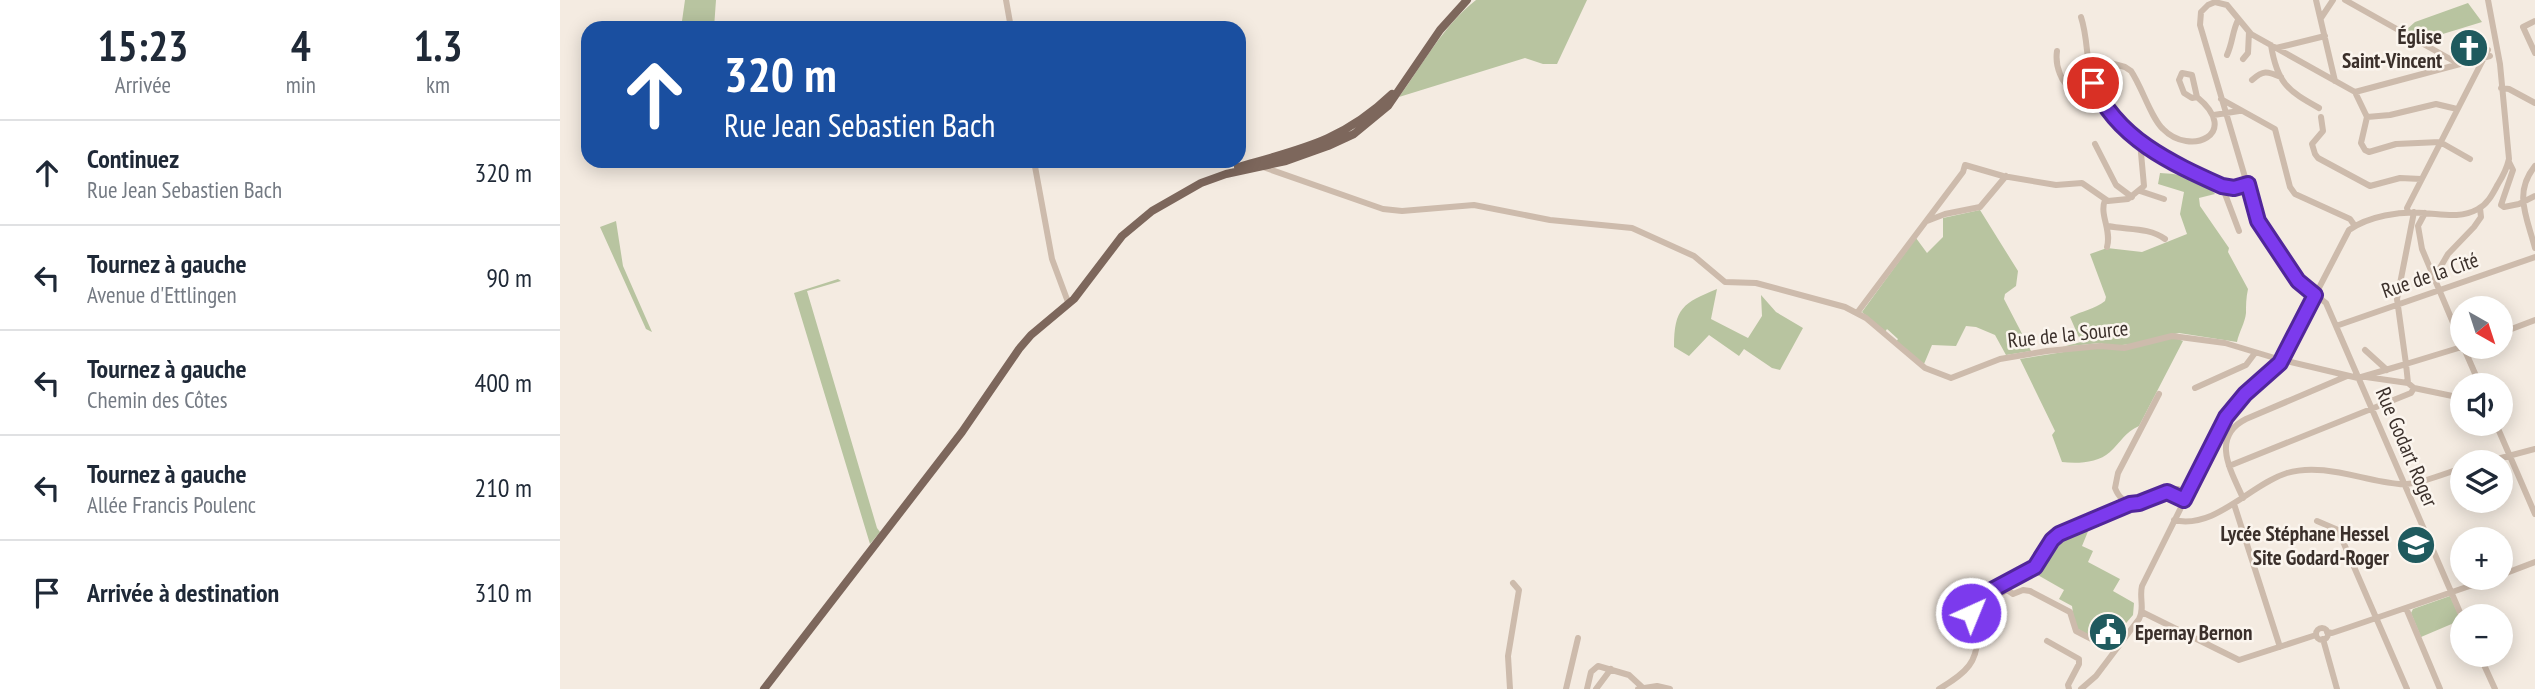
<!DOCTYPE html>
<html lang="fr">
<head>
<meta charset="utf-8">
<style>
	:root { --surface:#fff; --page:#f6f6f7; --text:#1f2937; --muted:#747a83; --line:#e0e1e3 }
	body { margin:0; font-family:"PT Sans Narrow",sans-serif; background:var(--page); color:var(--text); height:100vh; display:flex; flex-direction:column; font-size:26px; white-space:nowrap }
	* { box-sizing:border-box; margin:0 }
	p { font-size:23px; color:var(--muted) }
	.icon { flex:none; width:38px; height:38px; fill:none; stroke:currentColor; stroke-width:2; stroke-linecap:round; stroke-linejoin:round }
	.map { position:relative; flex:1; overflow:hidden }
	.panel { display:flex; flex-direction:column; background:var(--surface); width:560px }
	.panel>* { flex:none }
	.banner { position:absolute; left:21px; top:21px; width:665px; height:147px; border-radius:21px; box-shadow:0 4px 18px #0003; background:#1a4fa0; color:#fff; overflow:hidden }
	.needle { width:46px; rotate:141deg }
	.tools { position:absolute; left:1890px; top:296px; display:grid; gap:14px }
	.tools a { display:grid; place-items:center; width:63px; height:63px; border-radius:50%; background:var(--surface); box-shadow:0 4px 18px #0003; font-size:35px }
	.pin { position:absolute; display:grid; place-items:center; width:60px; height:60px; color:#fff; margin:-30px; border:4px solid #fff; border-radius:50%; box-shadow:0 2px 7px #0007 }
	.me { position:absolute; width:77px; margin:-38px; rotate:44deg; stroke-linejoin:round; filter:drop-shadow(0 0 5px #0008) }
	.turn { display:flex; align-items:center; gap:24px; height:147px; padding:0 28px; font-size:32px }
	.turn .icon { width:91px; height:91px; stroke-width:2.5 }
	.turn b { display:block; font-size:49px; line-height:60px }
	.eta { display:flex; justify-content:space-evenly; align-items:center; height:119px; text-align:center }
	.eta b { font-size:42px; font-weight:600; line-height:49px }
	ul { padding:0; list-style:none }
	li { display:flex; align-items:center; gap:21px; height:105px; padding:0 28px; border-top:2px solid var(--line) }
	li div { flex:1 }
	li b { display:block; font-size:26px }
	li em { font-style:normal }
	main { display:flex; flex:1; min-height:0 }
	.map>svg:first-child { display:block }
	.green { fill:#b8c4a0 }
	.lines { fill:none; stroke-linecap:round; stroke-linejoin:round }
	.minor { stroke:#cdbbac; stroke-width:6 }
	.major { stroke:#7d675c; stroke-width:8 }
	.route-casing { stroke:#51269a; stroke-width:18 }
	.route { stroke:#7c3aed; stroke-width:12 }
	.labels { text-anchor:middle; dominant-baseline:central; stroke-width:5; stroke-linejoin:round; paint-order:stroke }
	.poi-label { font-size:21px; font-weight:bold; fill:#3b302b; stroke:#fbf5ee; text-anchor:end }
	.street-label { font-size:21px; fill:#3b302b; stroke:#fbf5ee }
</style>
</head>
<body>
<main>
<section class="panel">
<div class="eta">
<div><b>15:23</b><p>Arrivée</p></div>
<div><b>4</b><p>min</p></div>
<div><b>1.3</b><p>km</p></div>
</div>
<ul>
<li><svg class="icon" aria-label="ahead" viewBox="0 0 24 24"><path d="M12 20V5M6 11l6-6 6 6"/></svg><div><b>Continuez</b><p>Rue Jean Sebastien Bach</p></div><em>320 m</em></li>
<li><svg class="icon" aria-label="left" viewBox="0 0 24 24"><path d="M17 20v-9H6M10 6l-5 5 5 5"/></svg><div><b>Tournez à gauche</b><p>Avenue d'Ettlingen</p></div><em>90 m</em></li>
<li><svg class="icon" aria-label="left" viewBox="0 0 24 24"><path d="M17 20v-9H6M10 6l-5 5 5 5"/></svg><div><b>Tournez à gauche</b><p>Chemin des Côtes</p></div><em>400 m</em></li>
<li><svg class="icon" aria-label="left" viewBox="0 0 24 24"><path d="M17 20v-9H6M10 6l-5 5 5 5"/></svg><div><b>Tournez à gauche</b><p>Allée Francis Poulenc</p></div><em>210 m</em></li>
<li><svg class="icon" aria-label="arrive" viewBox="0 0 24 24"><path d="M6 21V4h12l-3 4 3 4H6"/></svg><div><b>Arrivée à destination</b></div><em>310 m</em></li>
</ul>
</section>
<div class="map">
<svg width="1975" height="689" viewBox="0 0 1975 689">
	<rect width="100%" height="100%" fill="#f4ebe1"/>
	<path class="green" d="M125,0h31l-2,28h-33z
		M916,0h111l-30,64h-14l-18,-6 -126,39c24,-33 44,-71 77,-97z
		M1908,3l14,19 -49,15 -4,8 -24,-14 10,-9z
		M1600,173c19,1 42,4 55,21l-16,4 1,8 29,42 -1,4 20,37c-2,9 -2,16 -2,24 -1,10 -7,19 -9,29l-58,-9 -46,11 -22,2 -11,-3 -38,4 19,-5 -11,-25c12,-6 25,-8 35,-16l1,-4 -16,-43 17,-6 35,4 45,-18 -7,-20 4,-22 -26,-8z
		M1420,210l38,61 -2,15 -11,8 -1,5 27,52 -25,4 -11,-20 -19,-8 -10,-1 -10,20 -24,-1 -8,19 -28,-22 2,-3 -11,-10 -2,3 -23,-20 54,-74 11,15 16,-16v-19z
		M56,221l7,45 29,66 -6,-3 -46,-102z
		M278,279l3,2 -34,10 70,237 3,4 -10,12 -76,-251z
		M1157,289l-6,30 37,19 14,-22 -1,-21 15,17 27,16 -23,42 -8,-2 -28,-19 -5,7 -30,-21 -20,21 -15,-9c0,-39 9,-44 43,-58z
		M1613,337l10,4 -44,85c-14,6 -18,16 -29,26 -12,11 -33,12 -48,10l-10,-27 3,-4 -35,-72 75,-12 20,2z
		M1529,529l-7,17 11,5 -5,11 32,17 -7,12 21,12 -1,12 -18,21 -14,-12 -10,13 -16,-10 -3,-21 -13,-7 5,-9 -28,-16 23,-36 3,3z
		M1890,596l11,24 -40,17 -10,-24 2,-4z"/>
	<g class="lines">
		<path class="minor" d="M446,0l5,28
			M1756,0l19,81
			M1785,0l114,64
			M1521,17c7,21 5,43 11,64 17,56 81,83 130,105l12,2 14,-4
			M1761,18l12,-18
			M1975,21l-12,6 12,26
			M1711,45c6,38 17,46 48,63
			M1716,48l49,-12
			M1497,51c-1,7 0,16 3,23 5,15 30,32 45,33
			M1667,55c6,-13 5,-23 11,-35
			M1528,57l37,10 6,4c11,16 20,47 32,58 27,28 79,5 34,-32l-5,1 -8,-5 -5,-13 3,-7 10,2 5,22
			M1683,59l5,-6 1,-21
			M1692,80c11,-10 15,-9 29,-3
			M1941,88l8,1 26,14
			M1795,92l-104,-58 -24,-29 -12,-3 -7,3 -7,7 -1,13 58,196 40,60 28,22 136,314
			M1795,92l12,25 -6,26 4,7 4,2 27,-8 44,-2 30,17
			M1795,92l135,-36
			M1661,99l54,30 15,58 5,7 55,25 5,7
			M1654,115l25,-4
			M1761,117l2,14 -11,13 3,10 3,4 52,28 30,-8 21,1
			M1807,117l23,-2 46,-11 21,5
			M1535,144l21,41 16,12
			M474,161l18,98 16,43
			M1949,162l4,8 -12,35 3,2 15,-3 16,-8
			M1975,166c-22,27 -8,51 0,82
			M703,167l120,42 19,2 72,-6 76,15 82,8 62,28 31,26 31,1 89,24 21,11 59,50 26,10 49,-19 47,-8 53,-5 24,2 48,-12 53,7 53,16 80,19 48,-14 2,19
			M1662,186l17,45
			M1580,191l24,8
			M1545,200c-6,15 7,30 2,47
			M1848,212l-1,-4 81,-158
			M1854,212l-17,87 9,65 59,-18
			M1865,213l-7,13 4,23 40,95
			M1367,221l18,-7 35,-7 26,-31
			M1548,226c19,4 41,1 57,13
			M1873,276l4,-3 11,-19 26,-27 7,-10 -1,-9
			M1297,313l106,-141 2,-7 38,11 53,9 26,-2 26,18 20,-2 16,-13 -4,-44
			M1776,326l199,-69
			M1941,333l34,-13
			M1903,346l17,39
			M1805,350l22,20
			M1806,377l42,6 6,5 48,10
			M1635,388l51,-23 9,-12
			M1599,394l-41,79 -3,15c10,26 34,12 52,4
			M1936,424l39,90
			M1926,462l49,-13
			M1669,466l182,-73 3,-5
			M1683,498c-12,-27 -33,-61 3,-79l101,-43
			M1624,500l-17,-8 11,-3 9,4
			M1674,504l46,143
			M1614,520c41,10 77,-36 113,-47 36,-11 76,8 112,11 16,2 47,-11 63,-16
			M1757,521l21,9 69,159
			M1941,575l34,-13
			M1414,602l10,1 23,-13 6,4 10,-4 7,1 40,21 6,19 39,20
			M1846,608l34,81
			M1582,612l97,48 77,-25
			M1756 634a6 6 0 1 1 12 0a6 6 0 1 1-12 0Z
			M1767,632l5,1 15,-5 146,-50
			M1763,639l14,50
			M1487,641l32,18v5l-11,21 1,4
			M1919,654l16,35
			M950,689l-2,-33 11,-66 -6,-7
			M1006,689l12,-51
			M1027,689l4,-17 7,-6 31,9 14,13
			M1036,689l15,-20
			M1078,689l19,-3 13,3
			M1379,689c24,-14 44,-28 36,-61 -3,-10 -5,-16 -1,-26l61,-35 22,-31 73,-32
			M1521,689l15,-13 43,-57c6,-11 0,-21 3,-33l84,-169 19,-23 35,-31 69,-133c20,-14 51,-19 75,-17 18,1 36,6 54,-4 10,-5 15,-16 20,-25 5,-8 9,-16 11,-25l-9,-95 -12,-64"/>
		<path class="major" d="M678,167c63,-18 105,-26 154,-73
			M204,689l198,-257 57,-83 12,-14 43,-36 48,-63 30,-25 49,-28 25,-9 60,-13 42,-15 26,-12 34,-28 52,-76 27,-30"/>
	</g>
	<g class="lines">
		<g class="route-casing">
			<path id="route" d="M1411,613l3,-11 5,-5 56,-30 17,-27 7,-6 71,-30 9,-1 28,-11 17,8 42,-83 19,-23 35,-31 35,-68 -17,-14 -40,-60 -10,-37 -14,4 -12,-2c-51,-23 -106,-48 -129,-103"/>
		</g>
		<use href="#route" class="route"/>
	</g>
	<defs>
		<g id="church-disc" transform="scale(2.0125)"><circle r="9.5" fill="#1f5a5e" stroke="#fbf5ee"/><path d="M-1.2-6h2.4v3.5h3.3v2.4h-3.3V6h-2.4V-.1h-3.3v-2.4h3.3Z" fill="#fff"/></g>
		<g id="school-disc" transform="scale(2.0125)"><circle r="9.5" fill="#1f5a5e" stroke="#fbf5ee"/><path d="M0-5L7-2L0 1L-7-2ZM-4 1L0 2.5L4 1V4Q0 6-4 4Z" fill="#fff"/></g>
		<g id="civic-disc" transform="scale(2.0125)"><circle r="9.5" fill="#1f5a5e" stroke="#fbf5ee"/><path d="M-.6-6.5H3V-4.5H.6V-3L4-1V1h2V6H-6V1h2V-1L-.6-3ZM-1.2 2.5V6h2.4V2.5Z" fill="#fff"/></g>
	</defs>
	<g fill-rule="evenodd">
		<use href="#church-disc" x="1909" y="48"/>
		<use href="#school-disc" x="1856" y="545"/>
		<use href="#civic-disc" x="1548" y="632"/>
	</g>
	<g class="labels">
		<g class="poi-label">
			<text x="1882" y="36">Église<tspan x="1882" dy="24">Saint-Vincent</tspan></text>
			<text x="1829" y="533">Lycée Stéphane Hessel<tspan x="1829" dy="24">Site Godard-Roger</tspan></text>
			<text x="1575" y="632" text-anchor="start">Epernay Bernon</text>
		</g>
		<g class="street-label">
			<text transform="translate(1870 275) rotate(-19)">Rue de la Cité</text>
			<text transform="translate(1508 334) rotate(-6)">Rue de la Source</text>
			<text transform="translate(1847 447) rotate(67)">Rue Godart Roger</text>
		</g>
	</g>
</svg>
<div class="tools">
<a><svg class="needle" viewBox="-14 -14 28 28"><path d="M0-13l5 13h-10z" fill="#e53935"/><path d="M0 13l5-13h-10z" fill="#747a83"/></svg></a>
<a><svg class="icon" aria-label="sound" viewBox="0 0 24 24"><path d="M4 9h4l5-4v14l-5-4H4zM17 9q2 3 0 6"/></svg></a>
<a><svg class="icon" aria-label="layers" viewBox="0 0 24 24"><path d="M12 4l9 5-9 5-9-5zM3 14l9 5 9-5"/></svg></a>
<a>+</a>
<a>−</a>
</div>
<div class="pin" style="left:1533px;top:83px;background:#d93025"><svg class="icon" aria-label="arrive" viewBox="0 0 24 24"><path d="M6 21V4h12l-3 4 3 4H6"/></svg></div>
<svg class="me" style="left:1411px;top:613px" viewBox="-20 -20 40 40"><circle r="17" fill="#7c3aed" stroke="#fff" stroke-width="3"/><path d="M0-11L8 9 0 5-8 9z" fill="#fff"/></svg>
<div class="banner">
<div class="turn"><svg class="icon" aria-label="ahead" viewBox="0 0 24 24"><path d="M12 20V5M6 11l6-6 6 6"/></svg><div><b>320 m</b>Rue Jean Sebastien Bach</div></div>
</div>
</div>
</main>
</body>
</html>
